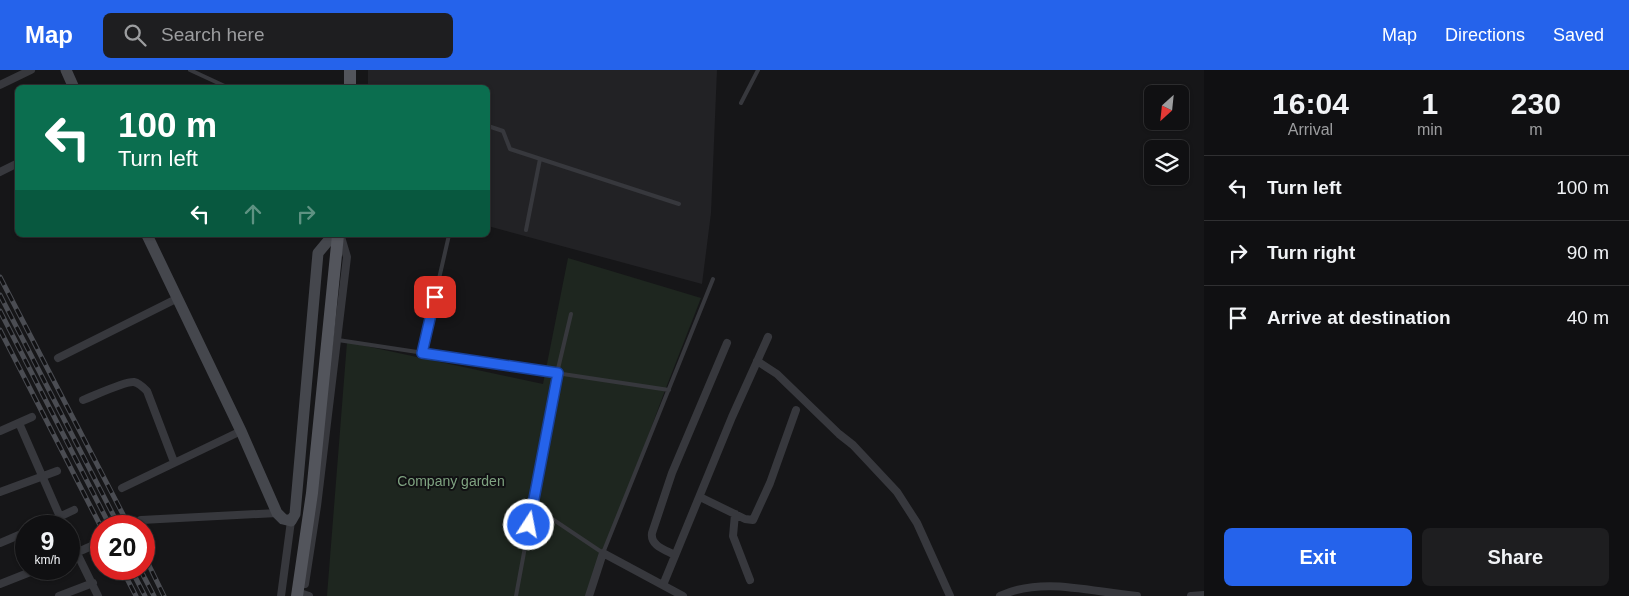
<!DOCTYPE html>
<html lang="en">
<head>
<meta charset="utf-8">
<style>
	:root { --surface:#101012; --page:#1e1e20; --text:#f1f3f6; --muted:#9c9d9f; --line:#303032; --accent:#2563eb }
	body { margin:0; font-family:Helvetica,sans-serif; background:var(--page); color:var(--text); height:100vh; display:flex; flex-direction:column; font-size:19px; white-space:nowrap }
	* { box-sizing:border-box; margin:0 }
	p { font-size:16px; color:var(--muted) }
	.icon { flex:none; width:28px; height:28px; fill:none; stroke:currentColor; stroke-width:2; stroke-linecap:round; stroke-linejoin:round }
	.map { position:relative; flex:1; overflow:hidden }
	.drawer { display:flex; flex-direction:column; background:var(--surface); width:425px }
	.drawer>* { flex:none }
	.top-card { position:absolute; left:15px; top:15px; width:475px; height:152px; border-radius:8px; box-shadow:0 1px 4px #0004,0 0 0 1px var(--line); background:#0b6e4f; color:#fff; overflow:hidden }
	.needle { width:32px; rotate:207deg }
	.controls { position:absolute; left:1144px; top:15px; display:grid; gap:10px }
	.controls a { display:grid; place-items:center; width:45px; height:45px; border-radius:8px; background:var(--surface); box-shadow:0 1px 4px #0004,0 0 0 1px var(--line); font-size:25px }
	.speed { position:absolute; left:15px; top:445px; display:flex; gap:10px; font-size:25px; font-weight:700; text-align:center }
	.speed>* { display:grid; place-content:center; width:65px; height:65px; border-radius:50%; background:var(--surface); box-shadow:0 1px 4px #0004,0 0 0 1px var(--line); line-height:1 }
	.speed small { font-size:12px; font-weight:400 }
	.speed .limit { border:8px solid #d22; background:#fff; color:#111 }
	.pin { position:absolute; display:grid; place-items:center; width:42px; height:42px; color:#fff; margin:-21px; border-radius:10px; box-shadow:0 2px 8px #0006 }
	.me { position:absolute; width:55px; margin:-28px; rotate:11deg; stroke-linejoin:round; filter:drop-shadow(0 0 4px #0008) }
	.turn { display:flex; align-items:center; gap:18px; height:105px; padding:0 20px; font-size:22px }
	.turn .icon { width:65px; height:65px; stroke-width:2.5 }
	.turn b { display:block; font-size:35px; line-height:42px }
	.lanes { display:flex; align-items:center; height:48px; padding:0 20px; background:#0003; justify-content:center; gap:25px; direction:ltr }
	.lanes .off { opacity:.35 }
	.eta { display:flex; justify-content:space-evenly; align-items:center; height:85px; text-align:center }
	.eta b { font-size:30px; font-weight:800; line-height:35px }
	.action { display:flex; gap:10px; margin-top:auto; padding:10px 20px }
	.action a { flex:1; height:58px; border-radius:8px; background:var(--accent); color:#fff; font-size:20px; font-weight:800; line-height:58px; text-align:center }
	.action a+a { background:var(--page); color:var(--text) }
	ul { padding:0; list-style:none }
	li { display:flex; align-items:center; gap:15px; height:65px; padding:0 20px; border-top:1px solid var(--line) }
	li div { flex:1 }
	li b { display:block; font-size:19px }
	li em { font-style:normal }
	header { display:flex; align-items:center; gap:30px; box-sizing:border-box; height:70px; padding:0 25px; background:var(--accent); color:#fff }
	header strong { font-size:24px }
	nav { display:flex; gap:28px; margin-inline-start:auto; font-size:18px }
	.search { width:350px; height:45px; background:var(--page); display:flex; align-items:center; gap:12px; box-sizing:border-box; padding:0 18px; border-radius:8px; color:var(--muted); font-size:19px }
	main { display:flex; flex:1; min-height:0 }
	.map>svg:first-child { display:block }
	.built { fill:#222225 }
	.green { fill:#1e261f }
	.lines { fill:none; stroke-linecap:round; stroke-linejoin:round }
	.lane { stroke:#37383d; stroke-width:4 }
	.street { stroke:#37383d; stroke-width:8 }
	.secondary { stroke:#45474d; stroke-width:11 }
	.primary { stroke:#53555c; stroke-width:12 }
	.rail-casing { stroke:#4a4c52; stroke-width:5 }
	.rail { stroke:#111113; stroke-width:3; stroke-dasharray:9; stroke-linecap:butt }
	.route-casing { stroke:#184099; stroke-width:12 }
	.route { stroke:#2563eb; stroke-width:9 }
	.labels { text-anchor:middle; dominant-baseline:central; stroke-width:4; stroke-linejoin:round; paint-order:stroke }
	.park-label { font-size:14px; fill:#7fa381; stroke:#111113 }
</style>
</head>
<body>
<header>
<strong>Map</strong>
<div class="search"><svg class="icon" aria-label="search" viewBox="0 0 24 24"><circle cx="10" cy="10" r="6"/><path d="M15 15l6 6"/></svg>Search here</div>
<nav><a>Map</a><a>Directions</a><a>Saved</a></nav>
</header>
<main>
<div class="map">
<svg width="1204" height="526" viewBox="0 0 1204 526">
	<rect width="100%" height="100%" fill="#161618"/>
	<path class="built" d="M368,0h349l-6,143 -9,71 -214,-58v-138h-120z"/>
	<path class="green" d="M568,188l133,40 -37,95 -75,203h-262l20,-254 196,42z"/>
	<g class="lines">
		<path class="lane" d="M190,0l39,18
			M741,33l17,-33
			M488,56l15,5 7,18 169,55
			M526,160l14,-71
			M338,270l331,50
			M422,283l27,-118
			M533,436l70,47 110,-274
			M516,526l41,-223 14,-59"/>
		<path class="street" d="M0,15l31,-15
			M0,102l18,-9
			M58,288l120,-60
			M757,291l20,13 62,60 14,11 44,47 20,31 33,73
			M83,330c11,-4 41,-19 51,-18 5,1 9,5 13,9l27,71
			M19,353l45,103
			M0,361l32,-14
			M122,418l119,-57
			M0,422l57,-21
			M700,427l45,22 8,1 17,-37 26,-73
			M735,444l-2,22 17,44
			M141,450l136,-7
			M40,456l34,-16
			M69,467l29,59
			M0,473l26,-11
			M675,485c-9,-5 -25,-9 -23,-22l20,-60 55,-130
			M69,486l27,-12
			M0,514l38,-15
			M305,514l12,-78 30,-249 -6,-20
			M663,515l69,-168 36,-80
			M303,524l6,2
			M59,526l34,-13
			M281,526l10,-75
			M589,526l14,-43 80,43
			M1000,526c43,-20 91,-4 137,0
			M1191,526l13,-1"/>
		<path class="secondary" d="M66,0l8,18
			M147,165l94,196 36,82 6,6 8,2 4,-7 23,-261 15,-18"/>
		<path class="primary" d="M350,0v18
			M297,526l15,-103 26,-258"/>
		<g class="rail-casing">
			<path id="rail" d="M0,207l129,249
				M0,225l119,231
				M0,241l110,215
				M0,260l101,197
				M144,485l20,41
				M122,499l14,27
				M131,499l14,27
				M140,499l14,27"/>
		</g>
		<use href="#rail" class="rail"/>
	</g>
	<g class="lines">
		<g class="route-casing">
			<path id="route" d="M435,227l-13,56 136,20 -29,152"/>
		</g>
		<use href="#route" class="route"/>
	</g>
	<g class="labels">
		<g class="park-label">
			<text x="451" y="411">Company garden</text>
		</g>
	</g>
</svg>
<div class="controls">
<a><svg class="needle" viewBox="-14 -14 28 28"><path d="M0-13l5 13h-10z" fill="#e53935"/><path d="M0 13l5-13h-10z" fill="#9c9d9f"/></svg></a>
<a><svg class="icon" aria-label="layers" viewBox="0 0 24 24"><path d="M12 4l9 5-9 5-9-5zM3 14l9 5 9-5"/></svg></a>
</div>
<div class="speed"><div>9<small>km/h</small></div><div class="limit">20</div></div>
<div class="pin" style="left:435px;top:227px;background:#d93025"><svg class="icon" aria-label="arrive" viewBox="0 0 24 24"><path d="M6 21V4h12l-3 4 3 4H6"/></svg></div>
<svg class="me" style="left:529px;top:455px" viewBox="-20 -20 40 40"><circle r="17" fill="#2563eb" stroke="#fff" stroke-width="3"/><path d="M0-11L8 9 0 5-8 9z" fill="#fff"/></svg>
<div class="top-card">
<div class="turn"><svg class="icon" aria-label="left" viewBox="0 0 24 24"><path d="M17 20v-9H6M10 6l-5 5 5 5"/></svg><div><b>100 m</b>Turn left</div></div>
<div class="lanes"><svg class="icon" aria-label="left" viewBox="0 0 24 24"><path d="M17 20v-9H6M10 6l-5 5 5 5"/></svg><svg class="icon off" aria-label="ahead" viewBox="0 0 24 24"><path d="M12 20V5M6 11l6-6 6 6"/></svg><svg class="icon off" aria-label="right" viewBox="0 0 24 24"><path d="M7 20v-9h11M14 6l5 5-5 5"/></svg></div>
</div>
</div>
<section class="drawer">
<div class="eta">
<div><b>16:04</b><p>Arrival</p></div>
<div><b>1</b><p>min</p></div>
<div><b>230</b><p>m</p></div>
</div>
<ul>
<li><svg class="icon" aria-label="left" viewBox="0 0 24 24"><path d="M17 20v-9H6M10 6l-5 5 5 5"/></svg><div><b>Turn left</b></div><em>100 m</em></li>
<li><svg class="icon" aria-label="right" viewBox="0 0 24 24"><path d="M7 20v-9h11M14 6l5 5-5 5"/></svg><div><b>Turn right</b></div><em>90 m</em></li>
<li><svg class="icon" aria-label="arrive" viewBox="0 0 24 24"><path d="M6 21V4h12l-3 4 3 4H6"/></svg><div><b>Arrive at destination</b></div><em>40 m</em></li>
</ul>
<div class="action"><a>Exit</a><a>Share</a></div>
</section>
</main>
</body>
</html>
